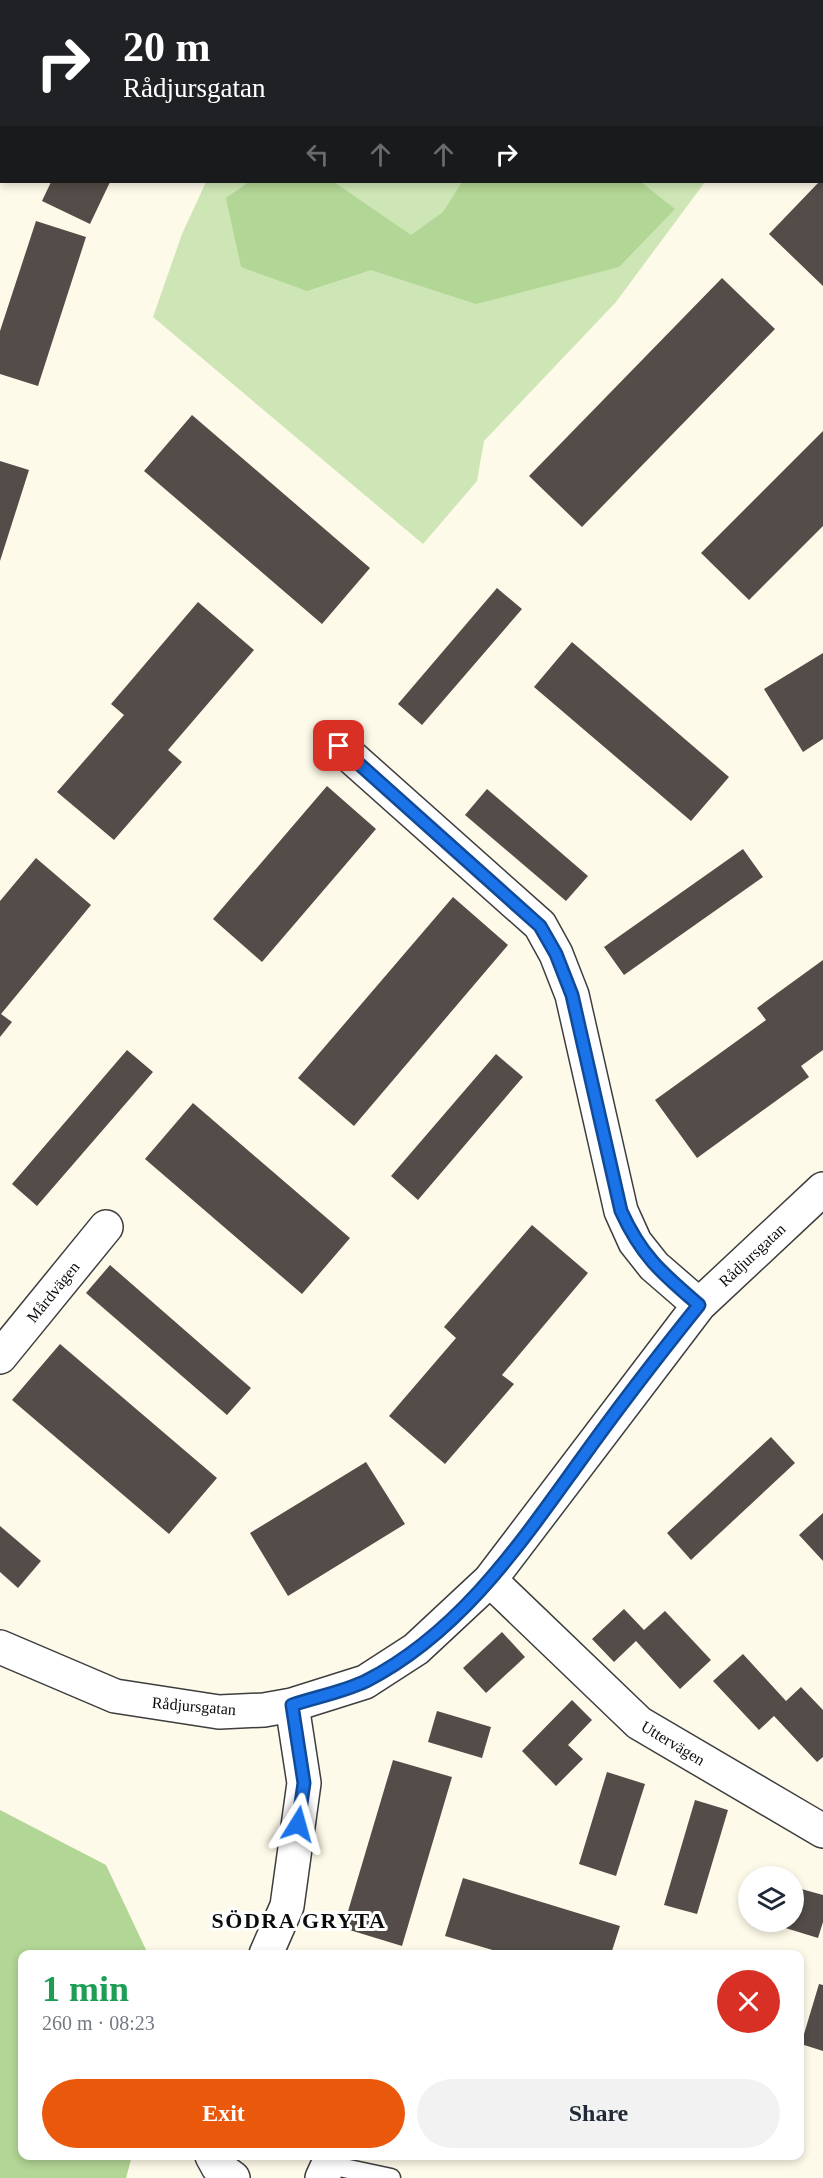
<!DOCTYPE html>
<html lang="en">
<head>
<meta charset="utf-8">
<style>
	:root { --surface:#fff; --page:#f2f2f3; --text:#1f2937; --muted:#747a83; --accent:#ea580c }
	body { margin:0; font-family:"Times New Roman",serif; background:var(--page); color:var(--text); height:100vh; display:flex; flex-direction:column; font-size:22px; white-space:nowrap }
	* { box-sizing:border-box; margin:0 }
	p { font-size:20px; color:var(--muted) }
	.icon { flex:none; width:33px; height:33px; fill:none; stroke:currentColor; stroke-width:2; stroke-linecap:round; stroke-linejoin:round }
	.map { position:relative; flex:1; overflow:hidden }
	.sheet { position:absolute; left:18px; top:1950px; width:786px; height:210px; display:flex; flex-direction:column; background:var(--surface); border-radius:12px; box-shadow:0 3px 9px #0003 }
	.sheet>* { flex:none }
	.banner { position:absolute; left:0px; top:0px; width:824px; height:183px; box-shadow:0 3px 9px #0003; background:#202124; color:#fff; overflow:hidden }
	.controls { position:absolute; left:738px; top:1866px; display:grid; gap:12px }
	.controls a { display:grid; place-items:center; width:66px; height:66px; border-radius:50%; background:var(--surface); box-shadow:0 3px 9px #0003; font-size:30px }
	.pin { position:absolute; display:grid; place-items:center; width:51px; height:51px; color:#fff; margin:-26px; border-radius:12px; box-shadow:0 3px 9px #0006 }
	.me { position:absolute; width:66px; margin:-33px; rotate:8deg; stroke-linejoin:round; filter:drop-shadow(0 0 4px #0008) }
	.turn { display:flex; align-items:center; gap:21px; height:126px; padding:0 24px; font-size:27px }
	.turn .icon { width:78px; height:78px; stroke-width:2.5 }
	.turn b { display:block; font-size:42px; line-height:51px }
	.lanes { display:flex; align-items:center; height:57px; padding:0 24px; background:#0003; justify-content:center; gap:30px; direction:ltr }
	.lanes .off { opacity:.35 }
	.round { display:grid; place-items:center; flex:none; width:63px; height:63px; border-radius:32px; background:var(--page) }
	.overview { display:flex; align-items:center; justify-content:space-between; height:102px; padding:0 24px }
	h1 { font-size:36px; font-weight:800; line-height:45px; color:#1e9e55 }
	.action { display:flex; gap:12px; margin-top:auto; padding:12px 24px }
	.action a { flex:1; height:69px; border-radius:36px; background:var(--accent); color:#fff; font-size:24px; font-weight:800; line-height:69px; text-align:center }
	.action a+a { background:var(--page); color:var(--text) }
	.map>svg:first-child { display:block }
	.green { fill:#cee6b5 }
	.forest { fill:#b2d695 }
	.building { fill:#534c48 }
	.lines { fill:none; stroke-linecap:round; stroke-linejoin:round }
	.service-casing { stroke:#3e3e3e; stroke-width:21 }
	.minor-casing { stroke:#3e3e3e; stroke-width:36 }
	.service { stroke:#fff; stroke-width:18 }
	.minor { stroke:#fff; stroke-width:33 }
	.route-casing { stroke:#114b97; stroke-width:15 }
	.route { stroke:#1a73e8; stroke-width:10 }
	.labels { text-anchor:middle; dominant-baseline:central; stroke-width:6; stroke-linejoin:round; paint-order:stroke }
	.street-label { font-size:16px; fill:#0b0b0b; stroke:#fff }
	.district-label { font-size:22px; font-weight:bold; letter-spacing:1.5px; fill:#0b0b0b; stroke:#fff }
</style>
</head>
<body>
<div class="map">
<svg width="823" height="2178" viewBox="0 0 823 2178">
	<rect width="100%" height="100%" fill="#fefae9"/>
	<path class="green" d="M283,0h540v55l-1,-53z
		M206,182h499l-89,120 -132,139 -7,40 -54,63 -270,-227 29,-83z"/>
	<path class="forest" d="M249,182h85l77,53 32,-23 19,-30h179l34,27 -56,58 -143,37 -105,-34 -64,21 -66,-24 -15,-69z
		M0,1810l106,55 42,89h-126v202h110l-6,22h-126z"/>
	<path class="building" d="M51,182h59l-20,42 -48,-23z
		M819,182h4v104l-54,-52z
		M36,221l50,16 -48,149 -38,-12v-43z
		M722,278l53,51 -193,198 -53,-51z
		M192,415l178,153 -48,56 -178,-153z
		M823,431v95l-74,74 -48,-47z
		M0,461l29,9 -29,91z
		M497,588l25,21 -100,116 -24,-21z
		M198,602l56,48 -86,100 14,12 -68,78 -57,-48 67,-77 -13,-11z
		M572,642l157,135 -38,44 -157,-134z
		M823,653v86l-20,13 -39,-63z
		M327,786l49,43 -114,133 -49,-43z
		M487,789l101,87 -22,25 -101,-86z
		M743,849l20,28 -139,98 -20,-28z
		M36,858l55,47 -90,109 11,8 -12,15v-136z
		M453,897l55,48 -154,181 -56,-48z
		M823,960v90l-22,16 8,11 -112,81 -42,-58 111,-80 -9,-12z
		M127,1050l26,22 -116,134 -25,-22z
		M496,1054l27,23 -105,123 -27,-24z
		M193,1103l157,135 -48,56 -157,-135z
		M532,1225l56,48 -86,102 12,9 -69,80 -56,-48 67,-78 -12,-11z
		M110,1265l141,123 -24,27 -141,-122z
		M60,1344l157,134 -48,56 -157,-134z
		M771,1437l24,26 -104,97 -24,-27z
		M366,1462l39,62 -117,72 -38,-63z
		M823,1513v48l-24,-26z
		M0,1526l41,35 -23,27 -18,-16z
		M624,1609l20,21 21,-19 46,49 -31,29 -44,-48 -22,21 -22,-23z
		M502,1632l23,25 -39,36 -23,-25z
		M743,1654l43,47 15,-14 22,23v47l-6,5 -43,-46 -15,14 -46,-49z
		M572,1700l20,20 -24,25 15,14 -27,27 -34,-35z
		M437,1711l54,16 -9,31 -54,-16z
		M393,1760l59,17 -50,169 -59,-18z
		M607,1772l38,12 -29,92 -37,-12z
		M695,1800l33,10 -31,104 -33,-9z
		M463,1878l157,48 -9,28h-105l-61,-18z
		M794,1887l29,8v27l-5,16 -52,-16h28z
		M819,1984l4,1v66l-22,-7z"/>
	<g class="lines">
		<g class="service-casing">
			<path id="service" d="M330,2165l61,13"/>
		</g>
		<g class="minor-casing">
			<path id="minor" d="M339,746l201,179 16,29 16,41 49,216 14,31 19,24 45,39
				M0,1357l106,-130
				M490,1580l149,143 184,108
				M0,1647l115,49 104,16 45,-2 28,-5 73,-23 51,-33 74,-69 209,-275 124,-116
				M266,1954l21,-48 17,-123 -12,-78
				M212,2156l6,11 15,11
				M322,2178l10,-22"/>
		</g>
		<use href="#service" class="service"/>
		<use href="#minor" class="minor"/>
	</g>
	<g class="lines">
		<g class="route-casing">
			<path id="route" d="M298,1824l6,-41 -12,-78c24,-8 51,-13 74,-24 94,-48 154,-137 214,-220 38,-53 78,-105 119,-156 -37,-32 -57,-48 -78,-94l-49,-216 -16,-41 -16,-28 -201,-180"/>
		</g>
		<use href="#route" class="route"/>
	</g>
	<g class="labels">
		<g class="street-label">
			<text transform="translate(752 1255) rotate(-43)">Rådjursgatan</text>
			<text transform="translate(53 1292) rotate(-51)">Mårdvägen</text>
			<text transform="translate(194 1706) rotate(5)">Rådjursgatan</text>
			<text transform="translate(673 1743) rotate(31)">Uttervägen</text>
		</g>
		<g class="district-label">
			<text x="299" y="1920">SÖDRA GRYTA</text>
		</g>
	</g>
</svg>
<div class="controls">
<a><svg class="icon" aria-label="layers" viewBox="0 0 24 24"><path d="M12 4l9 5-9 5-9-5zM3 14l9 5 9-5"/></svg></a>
</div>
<div class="pin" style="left:339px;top:746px;background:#d93025"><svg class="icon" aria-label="arrive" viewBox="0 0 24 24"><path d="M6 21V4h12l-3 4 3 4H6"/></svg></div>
<svg class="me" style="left:298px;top:1824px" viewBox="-20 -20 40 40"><path d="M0-17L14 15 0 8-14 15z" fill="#1a73e8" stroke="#fff" stroke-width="4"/></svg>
<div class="banner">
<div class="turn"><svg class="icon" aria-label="right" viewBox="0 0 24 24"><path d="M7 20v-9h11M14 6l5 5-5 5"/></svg><div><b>20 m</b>Rådjursgatan</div></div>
<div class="lanes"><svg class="icon off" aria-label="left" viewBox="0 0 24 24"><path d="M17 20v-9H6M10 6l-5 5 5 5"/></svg><svg class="icon off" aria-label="ahead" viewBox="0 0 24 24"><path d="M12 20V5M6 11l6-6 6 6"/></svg><svg class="icon off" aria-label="ahead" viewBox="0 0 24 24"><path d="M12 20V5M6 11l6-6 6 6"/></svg><svg class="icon" aria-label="right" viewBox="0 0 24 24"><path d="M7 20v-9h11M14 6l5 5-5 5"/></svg></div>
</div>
<section class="sheet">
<div class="overview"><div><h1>1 min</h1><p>260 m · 08:23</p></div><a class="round" style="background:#d93025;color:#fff"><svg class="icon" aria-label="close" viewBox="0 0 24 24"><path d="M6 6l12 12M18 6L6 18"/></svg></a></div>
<div class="action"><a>Exit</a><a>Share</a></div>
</section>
</div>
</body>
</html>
